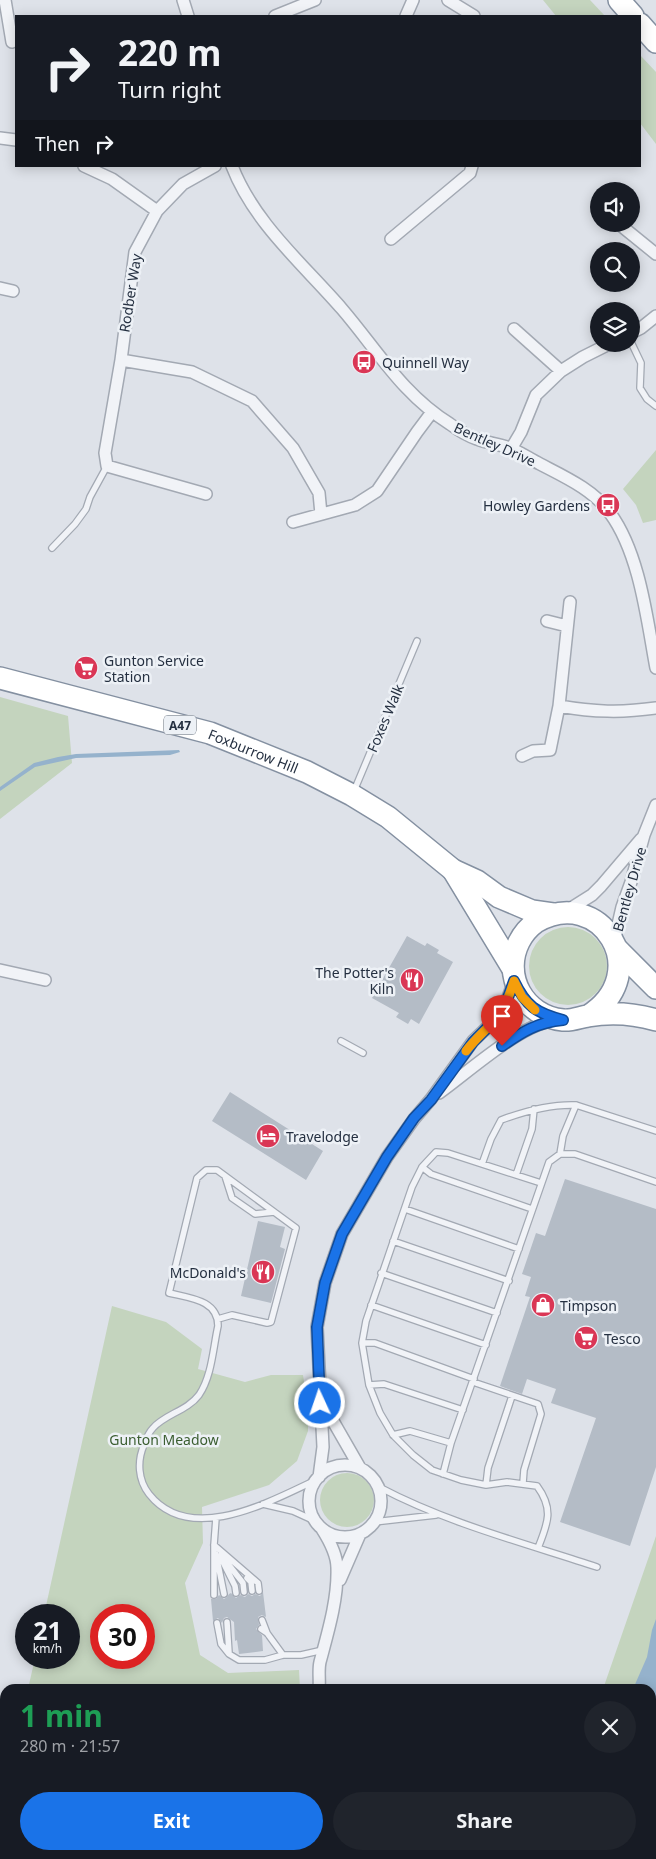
<!DOCTYPE html>
<html lang="en">
<head>
<meta charset="utf-8">
<style>
	:root { --surface:#171b24; --page:#20242c; --text:#f1f3f6; --muted:#9ea1a6; --accent:#1a73e8 }
	body { margin:0; font-family:"Noto Sans",sans-serif; background:var(--page); color:var(--text); height:100vh; display:flex; flex-direction:column; font-size:19px; white-space:nowrap }
	* { box-sizing:border-box; margin:0 }
	p { font-size:16px; color:var(--muted) }
	.icon { flex:none; width:28px; height:28px; fill:none; stroke:currentColor; stroke-width:2; stroke-linecap:round; stroke-linejoin:round }
	.map { position:relative; flex:1; overflow:hidden }
	.drawer { position:absolute; left:0px; top:1684px; width:656px; height:176px; display:flex; flex-direction:column; background:var(--surface); border-radius:15px 15px 0 0; box-shadow:0 2px 12px #0003 }
	.drawer>* { flex:none }
	.hud { position:absolute; left:15px; top:15px; width:626px; height:152px; border-radius:0px; box-shadow:0 2px 12px #0003; background:#171b24; color:var(--text); overflow:hidden }
	.tools { position:absolute; left:590px; top:182px; display:grid; gap:10px }
	.tools a { display:grid; place-items:center; width:50px; height:50px; border-radius:50%; background:var(--surface); box-shadow:0 2px 12px #0003; font-size:25px }
	.speed { position:absolute; left:15px; top:1604px; display:flex; gap:10px; font-size:25px; font-weight:700; text-align:center }
	.speed>* { display:grid; place-content:center; width:65px; height:65px; border-radius:50%; background:var(--surface); box-shadow:0 2px 12px #0003; line-height:1 }
	.speed small { font-size:12px; font-weight:400 }
	.speed .limit { border:8px solid #d22; background:#fff; color:#111 }
	.pin { position:absolute; display:grid; place-items:center; width:42px; height:42px; color:#fff; margin:-51px -21px; border-radius:50% 50% 50% 0; rotate:-45deg; box-shadow:0 0 5px #0007 }
	.pin .icon { rotate:45deg }
	.me { position:absolute; width:55px; margin:-28px; rotate:357deg; stroke-linejoin:round; filter:drop-shadow(0 0 4px #0008) }
	.turn { display:flex; align-items:center; gap:18px; height:105px; padding:0 20px; font-size:22px }
	.turn .icon { width:65px; height:65px; stroke-width:2.5 }
	.turn b { display:block; font-size:35px; line-height:42px }
	.then { display:flex; align-items:center; height:48px; padding:0 20px; background:#0003; gap:10px; font-size:19px }
	.round { display:grid; place-items:center; flex:none; width:52px; height:52px; border-radius:26px; background:var(--page) }
	.overview { display:flex; align-items:center; justify-content:space-between; height:85px; padding:0 20px }
	h1 { font-size:30px; font-weight:700; line-height:38px; color:#1e9e55 }
	.primary-button { display:flex; gap:10px; margin-top:auto; padding:10px 20px }
	.primary-button a { flex:1; height:58px; border-radius:30px; background:var(--accent); color:#fff; font-size:20px; font-weight:700; line-height:58px; text-align:center }
	.primary-button a+a { background:var(--page); color:var(--text) }
	.map>svg:first-child { display:block }
	.green { fill:#c4d4be; fill-rule:evenodd }
	.water { fill:#95b2cc }
	.building { fill:#b4bcc6 }
	.lines { fill:none; stroke-linecap:round; stroke-linejoin:round }
	.lane-casing { stroke:#a3a9b3; stroke-width:8 }
	.street-casing { stroke:#a3a9b3; stroke-width:14 }
	.highway-casing { stroke:#8490a1; stroke-width:24 }
	.lane { stroke:#f1f3f7; stroke-width:5.5 }
	.street { stroke:#f1f3f7; stroke-width:11 }
	.highway { stroke:#fff; stroke-width:21 }
	.route-casing { stroke:#114b97; stroke-width:12 }
	.route { stroke:#1a73e8; stroke-width:9 }
	.slow { stroke:#f59e0b; stroke-width:9 }
	.labels { text-anchor:middle; dominant-baseline:central; stroke-width:5; stroke-linejoin:round; paint-order:stroke }
	.shield { fill:#edf1f6; stroke:#616a77; stroke-width:1 }
	.shield-label { font-size:12px; font-weight:bold; fill:#253041 }
	.street-label { font-size:14px; fill:#253041; stroke:#edf1f6 }
	.poi-label { font-size:14px; fill:#253041; stroke:#edf1f6; text-anchor:start }
	.park-label { font-size:14px; fill:#3b5e31; stroke:#edf1f6 }
</style>
</head>
<body>
<div class="map">
<svg width="656" height="1859" viewBox="0 0 656 1859">
	<rect width="100%" height="100%" fill="#dee2e9"/>
	<path class="green" d="M543,0h47l15,16h-49z
		M640,55l16,17v72l-16,-21z
		M656,450v70l-13,3 -7,-18 -13,-16z
		M0,697l68,19 4,47 -72,56z
		M529 966a39 39 0 1 1 78 0a39 39 0 1 1-78 0Z
		M112,1306l54,16 36,27 -4,20 47,13 26,-7h32l5,33v23l-11,30 -28,24 -67,22 1,36 -18,40 15,72 28,18 71,-3 1,19h-272l7,-31h34v-43h-25zM101,1615h43v43h-43z
		M320 1500a27 27 0 1 1 54 0a27 27 0 1 1-54 0Z
		M656,1536v323h-120l1,-2 7,1 1,-3h106v-166h-48z
		M5,1793v62h302v4h-307v-43z"/>
	<path class="water" d="M179,750l1,2 -10,3 -94,3 -41,9 -35,24v-4l34,-24 24,-6 18,-3z
		M656,1619v200l-5,8v-138h-18l14,-32 5,-27z
		M568,1855h67l-3,4h-65z"/>
	<path class="building" d="M407,936l18,10 2,-3 12,7 -2,3 16,9 -34,62 -8,-5 -3,5 -12,-7 3,-4 -27,-15z
		M230,1092l93,59 -17,29 -94,-59z
		M565,1179l91,30v258l-26,79 -70,-24 36,-104 -45,-15 5,-14 -29,-10 -5,15 -22,-8 30,-89 -5,-1 6,-19 -9,-3 14,-41 9,3z
		M258,1221l27,6 -5,20 5,2 -14,54 -30,-7z
		M263,1592l3,25 -4,-2 -4,2 1,8 -3,4 6,6 1,16 -24,3 -2,-14 -2,1 -1,-19 -7,-5 -3,1 -2,5 -4,-5 -5,3 -2,-22h5l3,-4 5,4 3,-2 2,-3 2,-1 5,5 4,-3 5,2 3,-3 4,2 3,-2 5,2z"/>
	<g class="lines">
		<g class="lane-casing">
			<path id="lane" d="M631,342l10,21 -1,25 7,11 9,7
				M52,548l23,-24 11,-15 4,-12 17,-31
				M354,791l63,-150
				M341,1041l22,12
				M560,1154l3,-18 13,-31 80,26
				M482,1164l9,-25 10,-19c24,-9 49,-16 75,-15
				M422,1167l9,7 101,35
				M516,1175l16,-46 2,-20
				M225,1176l7,22 23,16 19,-2
				M405,1209l114,40
				M393,1241l116,40
				M381,1273l116,40
				M371,1305l115,40
				M218,1319l14,-4 35,8 4,-1 25,-94 -79,-58h-11l-9,8 -28,115c21,5 49,7 49,33 -5,22 -6,50 -19,69 -12,16 -34,19 -46,33 -4,4 -7,11 -9,17 -7,16 -6,35 5,49 41,52 120,8 167,-14
				M362,1343h13l99,36
				M473,1382l65,22 3,10 -17,56 -1,13
				M369,1385l15,-1 79,26
				M393,1435l17,-4 41,12
				M443,1474l8,-31 98,-281 11,-8h15l81,28
				M486,1485l2,-17 24,-72
				M379,1487c68,36 145,56 218,80
				M263,1504l30,7 22,10
				M374,1522l62,-7
				M214,1545l44,38 1,8
				M538,1548c10,-25 16,-39 -1,-62l-30,-4 -21,3 -25,-5 -29,-10 -19,-15 -20,-20 -13,-22 -11,-28 -7,-42 4,-22 46,-134 10,-20 14,-15 12,1 93,30
				M216,1554l8,40
				M221,1555l22,28 1,9
				M221,1558l14,28 1,7
				M247,1578l4,4 1,9
				M214,1595v-50l2,-27
				M262,1620l5,13
				M227,1622l2,31
				M217,1623l4,21 8,10 10,6h26l18,-5h18l22,-5
				M261,1629l6,4 16,22"/>
		</g>
		<g class="street-casing">
			<path id="street" d="M5,0l7,42
				M183,0l5,16
				M448,0l26,16
				M275,16l40,-16
				M406,16l7,-16
				M0,138l16,2
				M84,166l28,13 45,32
				M232,166c22,57 71,98 110,143 36,42 60,85 108,115 8,6 18,12 27,15 10,4 22,5 33,9 10,4 20,11 30,16 25,13 54,26 70,49 30,41 37,107 46,155
				M619,224l37,30
				M391,239l79,-66 2,-7
				M0,288l13,3
				M514,329l47,42
				M631,333l10,-5 15,-12
				M121,360l71,12 60,29 41,47 26,45 2,21
				M511,449l10,-17 15,-37 25,-24 22,-14 26,-13
				M206,494l-99,-28 -2,-13 16,-93 14,-108 22,-41 26,-27 32,-18
				M293,522l62,-17 22,-14 40,-59 15,-20
				M547,621l20,5
				M559,706c35,6 62,7 97,2
				M522,756l11,-5 17,-1 9,-44 11,-104
				M565,912l27,-17 9,-9 40,-47
				M614,942l8,-35 9,-25 13,-47 12,-30
				M0,970l45,10
				M439,1093c27,-19 83,-70 114,-72
				M323,1394l10,27 27,47
				M309 1501a36 36 0 1 1 72 0a36 36 0 1 1-72 0Z
				M319,1477l4,-30 -6,-120 8,-44 17,-49 45,-77 27,-38 17,-20 42,-58 23,-22 10,-16 8,-22
				M340,1580l20,-46
				M319,1689c1,-9 -1,-19 1,-27 8,-30 18,-63 17,-94 0,-14 -8,-28 -15,-39
				M320,1855v4"/>
		</g>
		<g class="highway-casing">
			<g id="highway">
				<path d="M619,0l14,16"/>
				<path d="M640,24l16,18"/>
				<path id="s1" d="M0,678l210,55 97,39 45,23 36,22 65,53 24,11 22,16 33,14 21,3"/>
				<path d="M453,870l60,99"/>
				<path d="M618,950l38,38"/>
				<path d="M588,1016c68,-43 12,-132 -52,-94 -7,5 -13,12 -17,20 -17,34 5,74 44,78 9,1 17,-3 25,-4 23,-4 47,-2 68,4"/>
			</g>
		</g>
		<use href="#lane" class="lane"/>
		<use href="#street" class="street"/>
		<use href="#highway" class="highway"/>
	</g>
	<g class="lines">
		<g class="route-casing">
			<path id="route" d="M320,1403l-3,-76 8,-44 17,-49 45,-77 27,-39 17,-18 42,-58 23,-23 10,-16 8,-22c12,25 22,32 49,39 -25,2 -41,12 -61,26"/>
		</g>
		<use href="#route" class="route"/>
		<path class="slow" d="M466,1051c9,-12 20,-21 30,-32 9,-11 14,-25 18,-38l8,16 13,13"/>
	</g>
	<defs>
		<g id="bus-disc" transform="scale(1.25)"><circle r="9.5" fill="#da3655" stroke="#edf1f6"/><path d="M-5-6H5V4H4V6H2V4H-2V6H-4V4H-5ZM-3.5-4V0h7V-4ZM-3.5 1.2v1.5H-2V1.2ZM2 1.2v1.5H3.5V1.2Z" fill="#fff"/></g>
		<g id="supermarket-disc" transform="scale(1.25)"><circle r="9.5" fill="#da3655" stroke="#edf1f6"/><path d="M-6-5.5h2.5l.6 2H6L4.5 2H-2.5L-4.4-4H-6ZM-1.5 3.2a1.3 1.3 0 1 0 .1 0ZM3 3.2a1.3 1.3 0 1 0 .1 0Z" fill="#fff"/></g>
		<g id="restaurant-disc" transform="scale(1.25)"><circle r="9.5" fill="#da3655" stroke="#edf1f6"/><path d="M-5-6h1v4h1v-4h1v4h1v-4h1v5L-1.5 .5V6h-2V.5L-5-1ZM5-6V6H3V1.5H1.5Q1.5-4 5-6Z" fill="#fff"/></g>
		<g id="hotel-disc" transform="scale(1.25)"><circle r="9.5" fill="#da3655" stroke="#edf1f6"/><path d="M-6-4.5h1.5V1H6V5H4.5V3h-9V5H-6ZM-4 0a1.8 1.8 0 1 1 3.6 0ZM.5 0V-2.5h3Q6-2.5 6 0Z" fill="#fff"/></g>
		<g id="shop-disc" transform="scale(1.25)"><circle r="9.5" fill="#da3655" stroke="#edf1f6"/><path d="M-5-2.5h2.3a2.7 3.5 0 0 1 5.4 0H5L5.5 6h-11ZM-1.5-2.5h3a1.5 2.3 0 0 0-3 0Z" fill="#fff"/></g>
	</defs>
	<g fill-rule="evenodd">
		<use href="#bus-disc" x="364" y="362"/>
		<use href="#bus-disc" x="608" y="505"/>
		<use href="#supermarket-disc" x="86" y="668"/>
		<use href="#restaurant-disc" x="412" y="980"/>
		<use href="#hotel-disc" x="268" y="1136"/>
		<use href="#restaurant-disc" x="263" y="1272"/>
		<use href="#shop-disc" x="543" y="1305"/>
		<use href="#supermarket-disc" x="586" y="1338"/>
	</g>
	<g class="labels">
		<rect class="shield" x="164" y="715.5" width="32" height="19" rx="4"/>
		<g class="shield-label">
			<text x="180" y="725">A47</text>
		</g>
		<g class="street-label">
			<text transform="translate(130 293) rotate(-81)">Rodber Way</text>
			<text transform="translate(495 444) rotate(24)">Bentley Drive</text>
			<text transform="translate(385 718) rotate(-67)">Foxes Walk</text>
			<text stroke="none"><textPath href="#s1" startOffset="264">Foxburrow Hill</textPath></text>
			<text transform="translate(629 889) rotate(-74)">Bentley Drive</text>
		</g>
		<g class="poi-label">
			<text x="382" y="362">Quinnell Way</text>
			<text x="590" y="505" text-anchor="end">Howley Gardens</text>
			<text x="104" y="660">Gunton Service<tspan x="104" dy="16">Station</tspan></text>
			<text x="394" y="972" text-anchor="end">The Potter's<tspan x="394" dy="16">Kiln</tspan></text>
			<text x="286" y="1136">Travelodge</text>
			<text x="246" y="1272" text-anchor="end">McDonald's</text>
			<text x="560" y="1305">Timpson</text>
			<text x="604" y="1338">Tesco</text>
		</g>
		<g class="park-label">
			<text x="164" y="1439">Gunton Meadow</text>
		</g>
	</g>
</svg>
<div class="tools">
<a><svg class="icon" aria-label="sound" viewBox="0 0 24 24"><path d="M4 9h4l5-4v14l-5-4H4zM17 9q2 3 0 6"/></svg></a>
<a><svg class="icon" aria-label="search" viewBox="0 0 24 24"><circle cx="10" cy="10" r="6"/><path d="M15 15l6 6"/></svg></a>
<a><svg class="icon" aria-label="layers" viewBox="0 0 24 24"><path d="M12 4l9 5-9 5-9-5zM3 14l9 5 9-5"/></svg></a>
</div>
<div class="speed"><div>21<small>km/h</small></div><div class="limit">30</div></div>
<div class="pin" style="left:502px;top:1046px;background:#d93025"><svg class="icon" aria-label="arrive" viewBox="0 0 24 24"><path d="M6 21V4h12l-3 4 3 4H6"/></svg></div>
<svg class="me" style="left:320px;top:1403px" viewBox="-20 -20 40 40"><circle r="17" fill="#1a73e8" stroke="#fff" stroke-width="3"/><path d="M0-11L8 9 0 5-8 9z" fill="#fff"/></svg>
<div class="hud">
<div class="turn"><svg class="icon" aria-label="right" viewBox="0 0 24 24"><path d="M7 20v-9h11M14 6l5 5-5 5"/></svg><div><b>220 m</b>Turn right</div></div>
<div class="then">Then<svg class="icon" aria-label="right" viewBox="0 0 24 24"><path d="M7 20v-9h11M14 6l5 5-5 5"/></svg></div>
</div>
<section class="drawer">
<div class="overview"><div><h1>1 min</h1><p>280 m · 21:57</p></div><a class="round"><svg class="icon" aria-label="close" viewBox="0 0 24 24"><path d="M6 6l12 12M18 6L6 18"/></svg></a></div>
<div class="primary-button"><a>Exit</a><a>Share</a></div>
</section>
</div>
</body>
</html>
